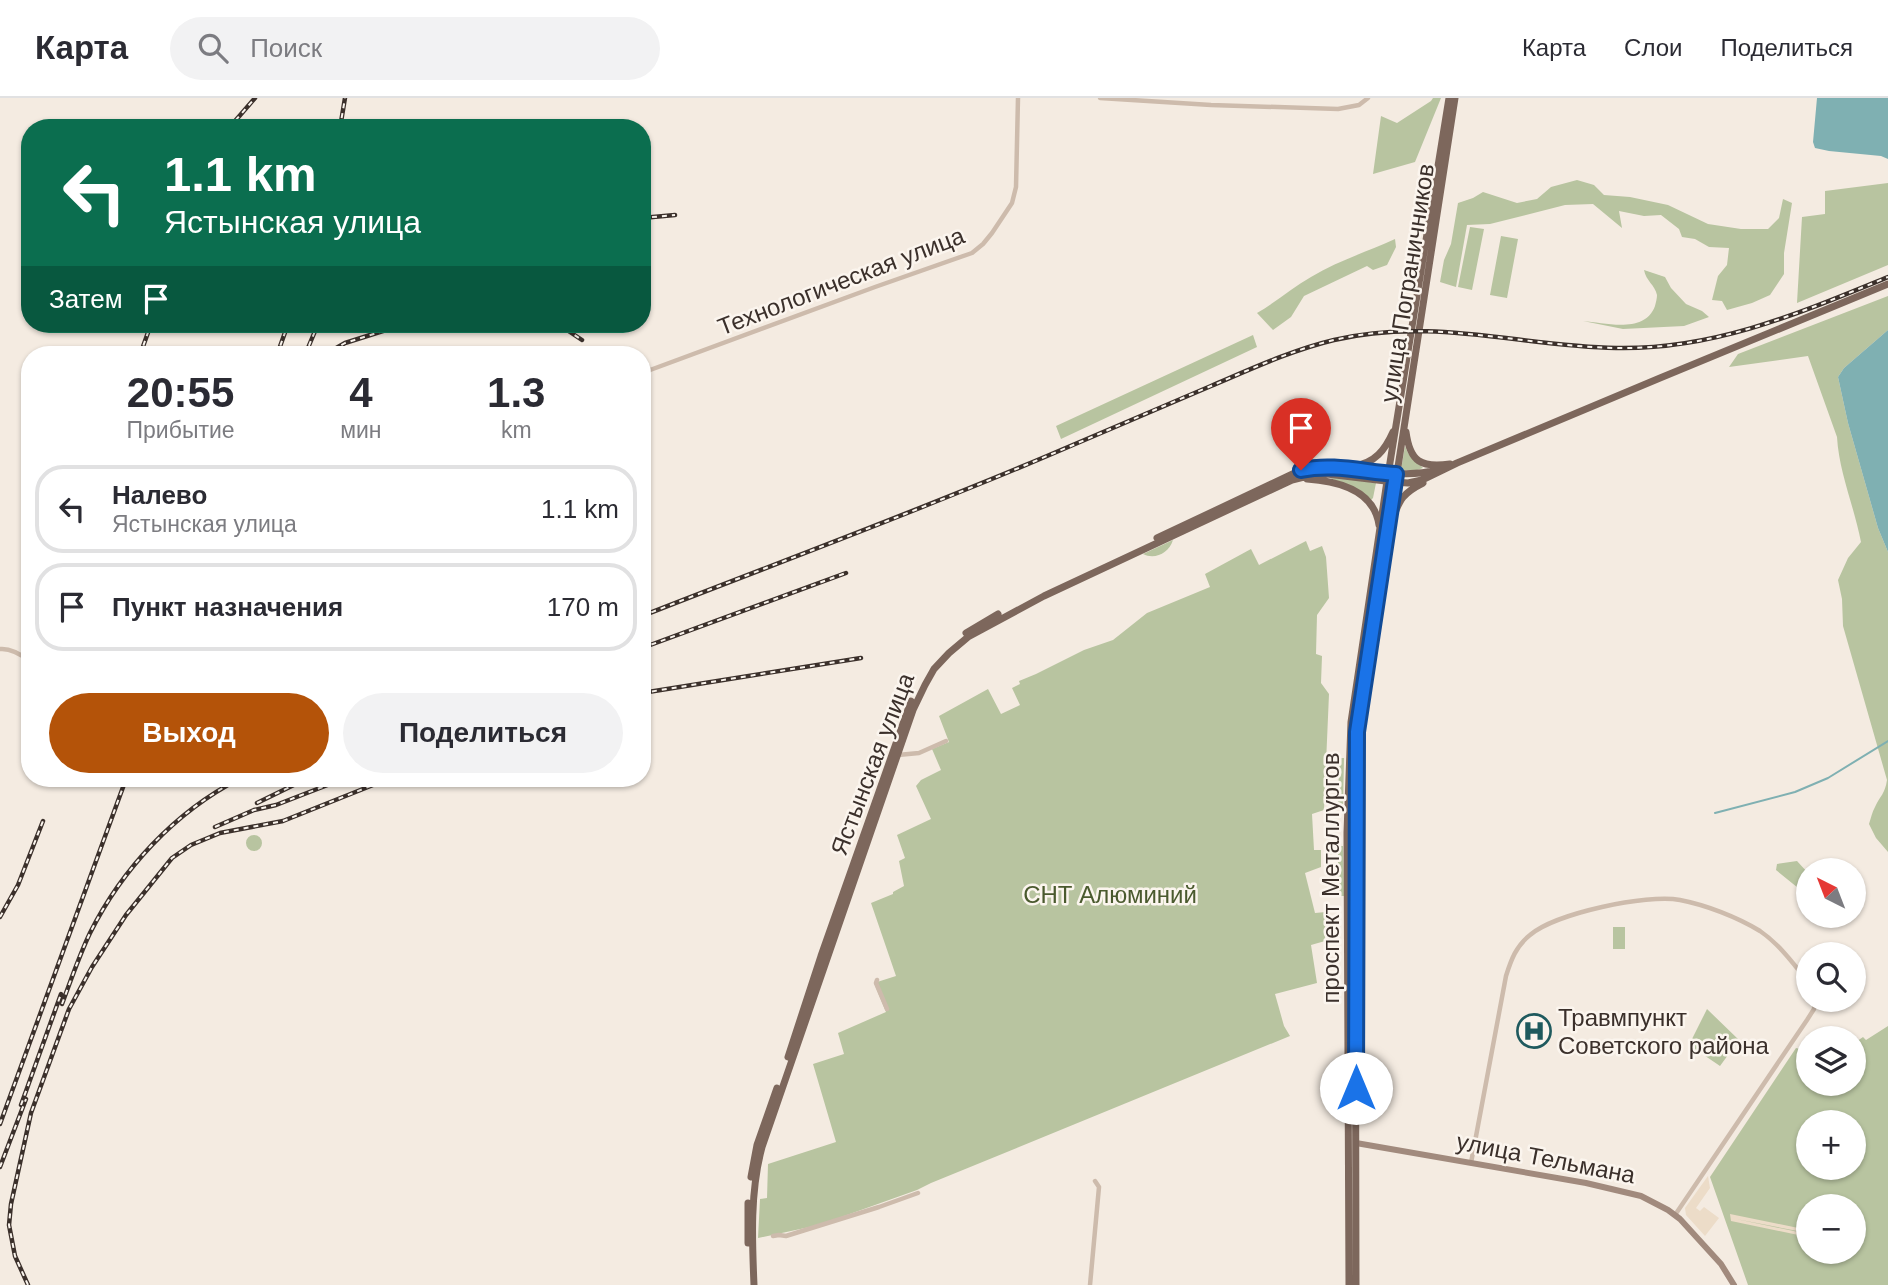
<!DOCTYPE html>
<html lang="ru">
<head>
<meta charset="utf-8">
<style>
	:root { --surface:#fff; --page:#f2f2f3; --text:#2b2b33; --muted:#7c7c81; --line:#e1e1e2; --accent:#b45309 }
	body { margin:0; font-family:Helvetica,sans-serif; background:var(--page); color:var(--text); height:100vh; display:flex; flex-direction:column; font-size:26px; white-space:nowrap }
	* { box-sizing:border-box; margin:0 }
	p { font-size:23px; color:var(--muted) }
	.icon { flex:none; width:38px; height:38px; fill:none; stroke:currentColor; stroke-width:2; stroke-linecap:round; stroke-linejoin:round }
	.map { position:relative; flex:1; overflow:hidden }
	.sheet { position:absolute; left:21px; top:248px; width:630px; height:441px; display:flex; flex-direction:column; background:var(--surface); border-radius:28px; box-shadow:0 2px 5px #0004 }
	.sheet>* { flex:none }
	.top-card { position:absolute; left:21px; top:21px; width:630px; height:214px; border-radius:28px; box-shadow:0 2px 5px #0004; background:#0b6e4f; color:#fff; overflow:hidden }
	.needle { width:46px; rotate:318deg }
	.controls { position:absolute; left:1796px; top:760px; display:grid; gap:14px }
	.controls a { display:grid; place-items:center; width:70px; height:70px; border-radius:50%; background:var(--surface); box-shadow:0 2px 5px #0004; font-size:35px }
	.pin { position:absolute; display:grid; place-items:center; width:60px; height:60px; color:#fff; margin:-72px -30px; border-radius:50% 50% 50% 0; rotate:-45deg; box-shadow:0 0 7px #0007 }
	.pin .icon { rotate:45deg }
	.me { position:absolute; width:77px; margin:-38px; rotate:0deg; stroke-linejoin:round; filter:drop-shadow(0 0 5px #0008) }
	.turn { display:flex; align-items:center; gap:24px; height:147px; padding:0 28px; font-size:32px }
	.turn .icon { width:91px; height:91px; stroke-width:2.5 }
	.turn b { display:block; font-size:49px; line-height:60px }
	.then { display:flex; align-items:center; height:66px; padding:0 28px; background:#0003; gap:14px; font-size:26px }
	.eta { display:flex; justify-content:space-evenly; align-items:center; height:119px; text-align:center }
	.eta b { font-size:42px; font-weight:600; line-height:49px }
	.primary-button { display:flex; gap:14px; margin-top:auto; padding:14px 28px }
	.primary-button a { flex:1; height:80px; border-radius:42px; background:var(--accent); color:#fff; font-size:28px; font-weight:600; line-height:80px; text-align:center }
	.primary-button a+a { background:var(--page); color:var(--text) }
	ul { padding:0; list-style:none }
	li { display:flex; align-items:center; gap:21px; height:88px; margin:0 14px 10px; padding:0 14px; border:4px solid var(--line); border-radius:28px }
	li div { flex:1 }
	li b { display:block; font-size:26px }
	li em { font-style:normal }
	header { display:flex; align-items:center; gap:42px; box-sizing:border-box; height:98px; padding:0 35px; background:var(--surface); border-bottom:2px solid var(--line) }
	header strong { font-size:33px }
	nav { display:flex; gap:38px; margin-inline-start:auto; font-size:24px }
	.search { width:490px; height:63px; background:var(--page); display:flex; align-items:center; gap:18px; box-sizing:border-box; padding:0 24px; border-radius:38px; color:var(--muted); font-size:26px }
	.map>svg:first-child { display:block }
	.green { fill:#b8c4a0; fill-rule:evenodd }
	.plaza { fill:#ecdcc8 }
	.water { fill:#7fb0b2 }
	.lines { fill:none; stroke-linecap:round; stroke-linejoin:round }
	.stream { stroke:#7fb0b2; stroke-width:2 }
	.minor { stroke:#cdbbac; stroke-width:4.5 }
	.secondary { stroke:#a18a7d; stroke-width:6 }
	.primary { stroke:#7d675c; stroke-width:7 }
	.rail-casing { stroke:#3b302b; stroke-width:4.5 }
	.rail { stroke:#fbf5ee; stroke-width:2; stroke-dasharray:5; stroke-linecap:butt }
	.route-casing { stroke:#114b97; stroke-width:18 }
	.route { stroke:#1a73e8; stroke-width:12 }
	.labels { text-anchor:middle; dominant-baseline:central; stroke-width:5; stroke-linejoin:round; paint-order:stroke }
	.street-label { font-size:24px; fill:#3b302b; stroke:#fbf5ee }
	.park-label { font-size:24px; fill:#4a5a2e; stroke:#fbf5ee }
	.poi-label { font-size:24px; fill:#3b302b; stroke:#fbf5ee; text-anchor:start }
</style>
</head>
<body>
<header>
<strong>Карта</strong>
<div class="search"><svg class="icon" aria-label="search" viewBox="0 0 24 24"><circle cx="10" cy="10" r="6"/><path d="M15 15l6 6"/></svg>Поиск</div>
<nav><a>Карта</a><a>Слои</a><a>Поделиться</a></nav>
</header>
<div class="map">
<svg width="1888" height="1187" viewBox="0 0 1888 1187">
	<rect width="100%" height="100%" fill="#f4ebe1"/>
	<path class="green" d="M1433,0h8l-26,64 -42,12 8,-58 16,7 34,-22z
		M1577,82l17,5 10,10 26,2 38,8 40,19 33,5h27l11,-11 4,-19 9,4 -8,50v21l-14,21 -18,8 -25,7 -5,-9 -10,-1 6,-24 9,-11 2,-17 -20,-1 -14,-8 -13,-2 -3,-8 -18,-14 -17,1 -25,-5 3,17 -29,-24 -28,1 -75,19 -23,1 -11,62 -16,-5 4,-22 7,-16 7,-41 15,-5 10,-6 34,11 20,-4 14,-12z
		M1888,85v82l-91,38 5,-86 23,-3v-23z
		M1470,129l14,2 -12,61 -14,-3z
		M1501,138l17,3 -11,59 -17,-3z
		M1395,141l1,8 -9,18 -14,5 -6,-4 -63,30 -13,21 -18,13 -16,-17c19,-11 35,-25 54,-36 26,-16 56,-25 84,-38z
		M1644,172l21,7 6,11 15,16 16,7 7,6 -25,9 -61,3 -40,-8c23,2 62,13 72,-15 1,-4 2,-8 2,-11 -2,-10 -11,-14 -13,-25z
		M1888,198v34l-44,38 -6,9 10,46 30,105 10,24v300l-12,-14 -7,-14c2,-6 3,-12 6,-17 5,-11 10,-13 12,-27l-44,-154 -1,-27 -4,-19 10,-22 13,-16c-7,-36 -22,-70 -24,-105l-29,-81 -79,11 9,-13z
		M1253,237l4,12 -196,92 -5,-13z
		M1405,348l3,7 15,15 -6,2h-16z
		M1332,379l44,6 -3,15 -3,3 -18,-14 -22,-9z
		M1173,442c-4,13 -18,20 -30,14z
		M1306,443l4,10 12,-5 4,11 3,41 -12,17 -1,39 6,2 -1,27 8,11 -5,116 -12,4 2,36h7v17l-16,6 10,40 11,-1 -1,29 -14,4 6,38 -42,11 9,32 6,10 -359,147 -14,7 -98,35 -61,13 2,-39 7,-1 1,-34 68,-22 -23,-78 31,-10 -6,-21 48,-21 -12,-29 22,-7 -25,-73 22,-9v-2l11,-6 -5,-25 6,-3 -8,-23 34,-16 -15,-33 5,-6 20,-10 -9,-21 17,-7 -10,-26 49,-27 13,25 19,-9 -8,-17 8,-4 -1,-3 17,-7 48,-24 29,-10 34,-27 63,-26 -5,-13 46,-25 8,16z
		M1339,660h5l-1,51h-5z
		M246 745a8 8 0 1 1 16 0a8 8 0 1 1-16 0Z
		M1338,748h5l1,50h-6z
		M1797,763l11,12v23l-32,-26 1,-6z
		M1613,829h12v22h-12z
		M1707,911l32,31 -19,26 -31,-21z
		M1888,928v259h-140l-38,-108 86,-129 12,3v32h45v-39l10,-7 3,3zM1808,1024h45v45h-45zM1808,1108h45v45h-45z"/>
	<path class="plaza" d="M1708,1078l2,12 -14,20 4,3 4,-4 15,11 -14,18 -19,-21 -1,-7z
		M1730,1116l78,16v3l-72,-14 72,15v3l-77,-16z"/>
	<path class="water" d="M1817,0h71v61l-7,-3 -52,-5 -14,-3 -2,-6z
		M1888,232v222l-10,-24 -30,-105 -10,-46 6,-9z"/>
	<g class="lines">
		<path class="stream" d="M1715,715l80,-21 33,-14 60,-37"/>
		<path class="minor" d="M1100,0l111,7 127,4 21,-4 9,-7
			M642,275l233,-86 97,-34 11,-9 9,-11 20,-30 4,-16 2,-89
			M0,551c10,-1 22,6 30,12
			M898,657l21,-2 27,-12
			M877,882l-1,3 11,26
			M1471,1065l35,-187c5,-16 10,-30 24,-41 26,-22 116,-41 150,-35 26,5 57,17 80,31 19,13 34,33 48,51
			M1675,1117l132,-195 7,-11 1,-10
			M773,1138l6,-1 7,1 93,-29 39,-14
			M1090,1187l9,-98 -4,-6"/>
		<path class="secondary" d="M1356,1045l230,40 55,13 27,14 12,9 41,45 13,21"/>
		<path class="primary" d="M1406,334c4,30 15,36 44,32
			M1354,368c21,-3 31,-16 39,-34
			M1307,381c30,2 67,11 72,46
			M1392,422c8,-21 11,-27 31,-37
			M1157,440l144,-68c46,-10 91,12 136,0
			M966,535l32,-19
			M788,959l33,-101 90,-255
			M751,1079l6,-32 20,-57
			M748,1145v-40
			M754,1187c-2,-46 -4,-93 8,-138l151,-437 12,-25 9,-16 15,-16 19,-16 76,-41 248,-116 20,-5 15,-1 67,8 14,1 14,-3 35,-17 203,-85 228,-94
			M1349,1187l-2,-452 4,-111 36,-241 62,-383
			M1356,1187l-1,-509 2,-44 98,-634"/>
		<g class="rail-casing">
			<path id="rail" d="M229,30l26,-30
				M340,30l5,-30
				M642,120l33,-3
				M558,226l24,16
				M140,257l11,-31
				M277,257l11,-31
				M305,257l13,-31
				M324,257l21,-12 60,-19
				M642,518c135,-53 271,-103 405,-160 55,-23 109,-47 164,-70 40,-17 81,-36 123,-46 97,-23 186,6 282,8 98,2 184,-35 272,-71
				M642,550l204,-75
				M642,595l219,-35
				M257,705l49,-24
				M215,729l39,-17 22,-5 67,-26
				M0,819l18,-32 25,-64
				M62,906c9,-24 17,-48 28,-71 32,-64 85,-121 149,-154
				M21,1007l40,-111
				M0,1026l126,-345
				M0,1069l26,-68
				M28,1187l-13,-29 -6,-31 2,-21 20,-91 38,-104 23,-42 34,-52 46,-57 19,-13 29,-12 63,-12 105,-42"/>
		</g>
		<use href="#rail" class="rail"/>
	</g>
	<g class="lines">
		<g class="route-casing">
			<path id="route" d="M1301,372c32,-7 63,2 95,4l-39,258 -1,356"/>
		</g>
		<use href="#route" class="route"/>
	</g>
	<defs>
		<g id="hospital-ring" transform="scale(1.75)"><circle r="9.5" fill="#fbf5ee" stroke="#1f5a5e" stroke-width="1.5"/><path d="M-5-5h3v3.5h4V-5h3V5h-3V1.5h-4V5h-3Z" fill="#1f5a5e"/></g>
	</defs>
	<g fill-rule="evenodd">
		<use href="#hospital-ring" x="1534" y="933"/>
	</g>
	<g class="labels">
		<g class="street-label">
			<text transform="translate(841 183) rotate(-21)">Технологическая улица</text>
			<text transform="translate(1407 185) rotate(-81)">улица Пограничников</text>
			<text transform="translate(872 666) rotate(-69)">Ястынская улица</text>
			<text transform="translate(1330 780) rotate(-90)">проспект Металлургов</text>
			<text transform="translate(1546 1060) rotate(11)">улица Тельмана</text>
		</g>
		<g class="park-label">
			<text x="1110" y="796">СНТ Алюминий</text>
		</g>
		<g class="poi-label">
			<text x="1558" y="919">Травмпункт<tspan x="1558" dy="28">Советского района</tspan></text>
		</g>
	</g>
</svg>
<div class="controls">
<a><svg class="needle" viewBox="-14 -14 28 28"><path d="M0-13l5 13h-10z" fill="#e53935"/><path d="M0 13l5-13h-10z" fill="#7c7c81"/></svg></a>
<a><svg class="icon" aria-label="search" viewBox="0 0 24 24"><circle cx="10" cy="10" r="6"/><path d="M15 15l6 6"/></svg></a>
<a><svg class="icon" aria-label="layers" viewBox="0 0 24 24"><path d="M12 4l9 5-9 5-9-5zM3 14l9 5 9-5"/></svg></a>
<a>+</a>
<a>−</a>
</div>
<div class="pin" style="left:1301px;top:372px;background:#d93025"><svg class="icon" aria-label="arrive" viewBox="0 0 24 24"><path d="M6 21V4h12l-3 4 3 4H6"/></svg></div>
<svg class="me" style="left:1356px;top:990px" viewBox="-20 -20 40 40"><circle r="19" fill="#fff"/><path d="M0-13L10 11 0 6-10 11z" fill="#1a73e8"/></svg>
<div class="top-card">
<div class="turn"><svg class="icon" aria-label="left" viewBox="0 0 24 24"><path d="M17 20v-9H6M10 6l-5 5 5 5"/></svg><div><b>1.1 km</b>Ястынская улица</div></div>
<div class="then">Затем<svg class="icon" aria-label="arrive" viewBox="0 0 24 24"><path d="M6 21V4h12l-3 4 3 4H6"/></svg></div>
</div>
<section class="sheet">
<div class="eta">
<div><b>20:55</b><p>Прибытие</p></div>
<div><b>4</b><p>мин</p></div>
<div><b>1.3</b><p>km</p></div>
</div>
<ul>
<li><svg class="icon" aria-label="left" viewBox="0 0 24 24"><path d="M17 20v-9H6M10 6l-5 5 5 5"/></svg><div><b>Налево</b><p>Ястынская улица</p></div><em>1.1 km</em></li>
<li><svg class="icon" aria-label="arrive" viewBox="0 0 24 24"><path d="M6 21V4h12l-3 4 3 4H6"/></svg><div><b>Пункт назначения</b></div><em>170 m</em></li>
</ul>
<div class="primary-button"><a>Выход</a><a>Поделиться</a></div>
</section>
</div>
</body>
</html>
